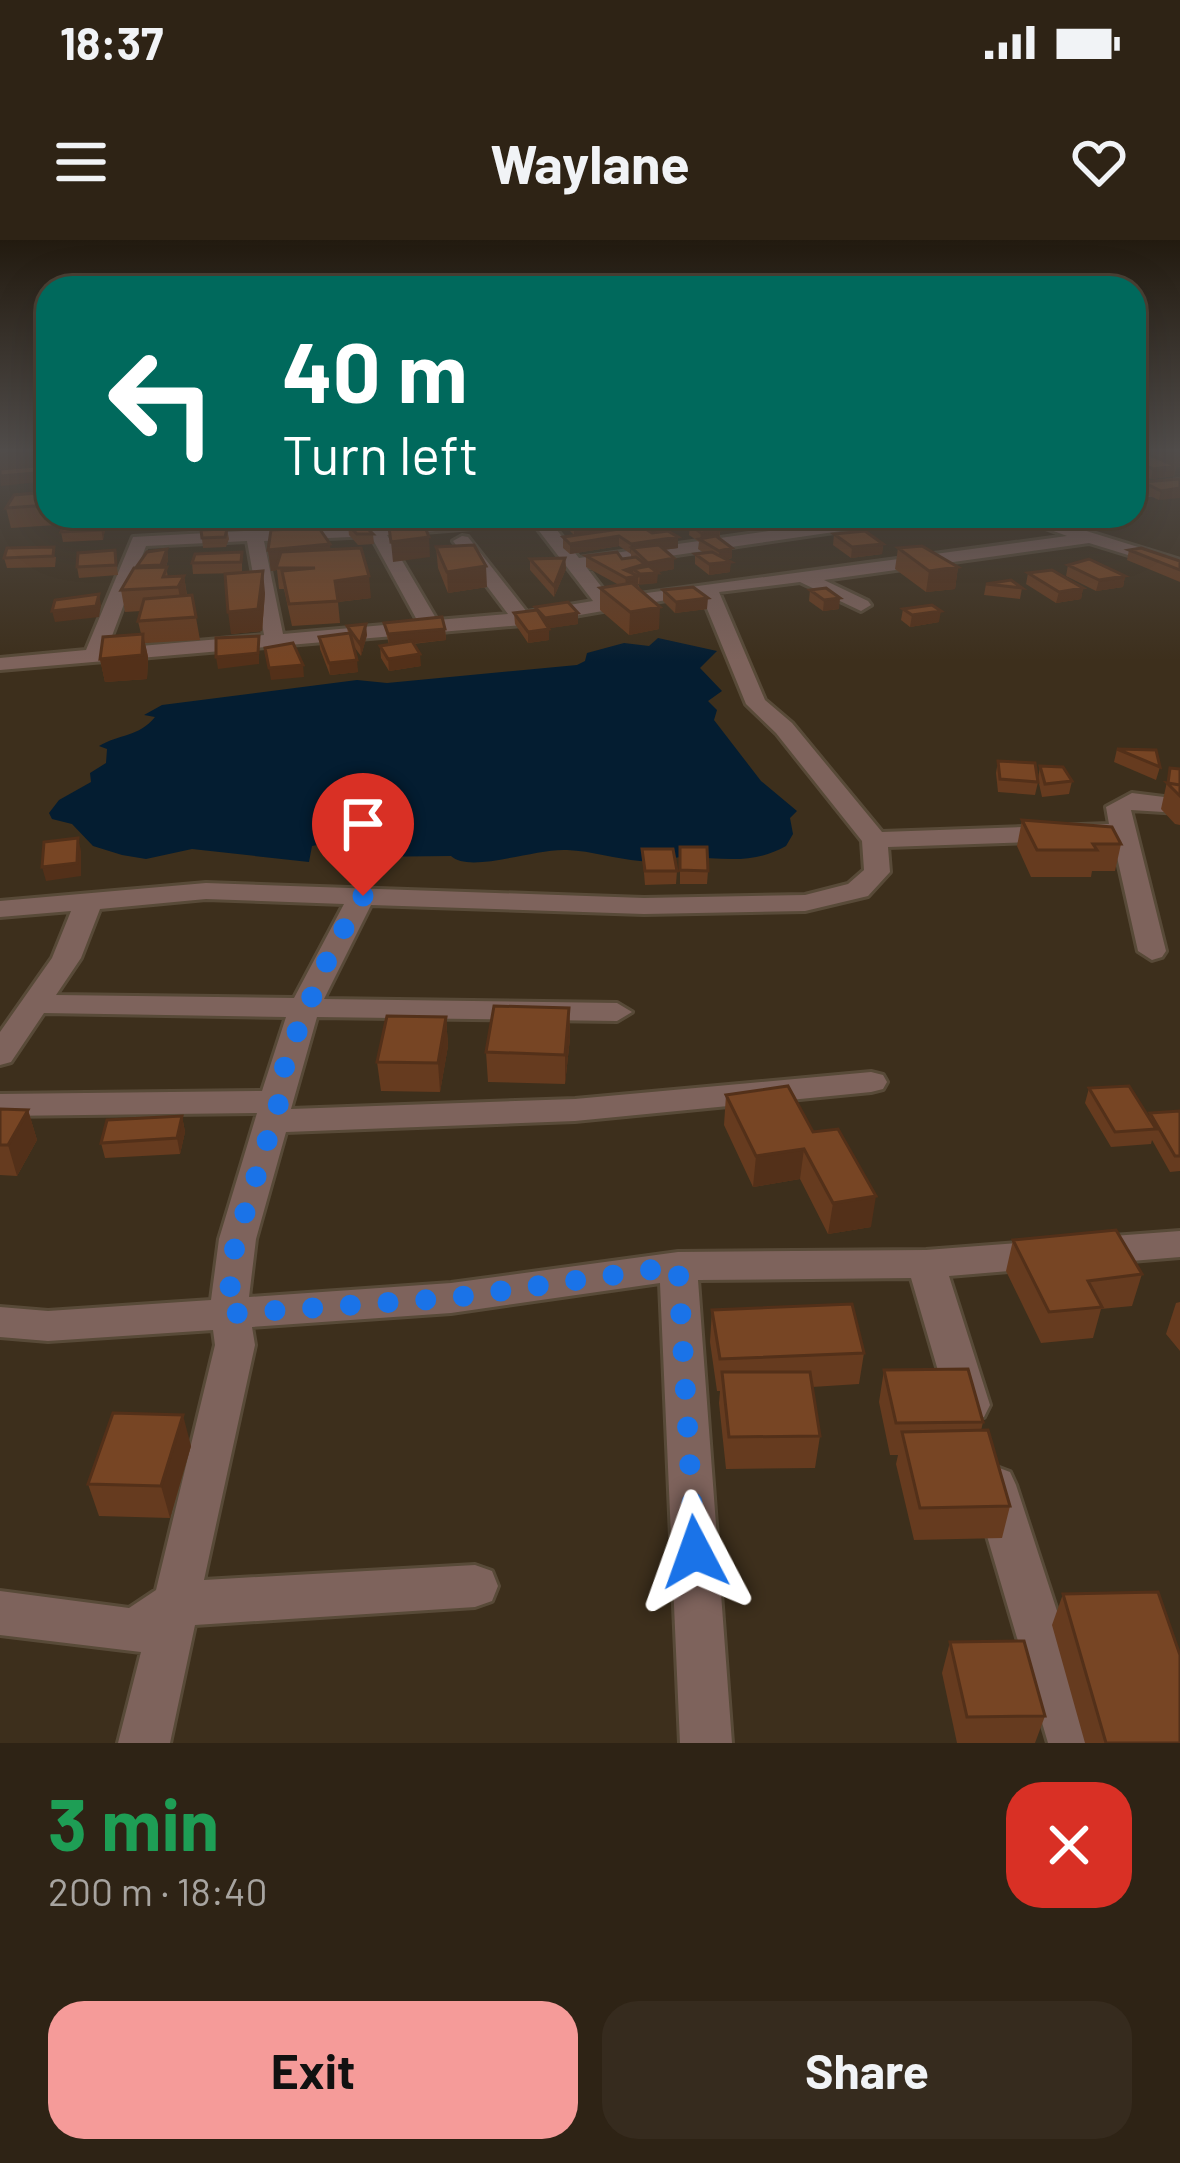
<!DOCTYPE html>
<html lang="en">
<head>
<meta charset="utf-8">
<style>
	:root { --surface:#2e2315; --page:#362b1e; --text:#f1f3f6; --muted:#a7a4a0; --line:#494034; --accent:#f59b99 }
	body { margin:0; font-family:Barlow,sans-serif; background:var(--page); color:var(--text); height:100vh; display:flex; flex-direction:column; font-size:45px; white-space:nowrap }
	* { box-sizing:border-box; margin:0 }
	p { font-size:39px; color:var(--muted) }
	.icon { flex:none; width:66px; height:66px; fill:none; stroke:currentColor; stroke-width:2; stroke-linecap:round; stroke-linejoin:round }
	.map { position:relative; height:1503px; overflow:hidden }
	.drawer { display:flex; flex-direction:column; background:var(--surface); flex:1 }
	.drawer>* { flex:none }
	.banner { position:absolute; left:36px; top:36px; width:1110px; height:252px; border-radius:36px; box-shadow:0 12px 48px #0002,0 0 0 3px var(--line); background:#00695c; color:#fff; overflow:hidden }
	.pin { position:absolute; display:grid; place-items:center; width:102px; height:102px; color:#fff; margin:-123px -51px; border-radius:50% 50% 50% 0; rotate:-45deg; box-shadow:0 0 12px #0007 }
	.pin .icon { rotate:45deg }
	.me { position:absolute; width:132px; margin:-66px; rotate:356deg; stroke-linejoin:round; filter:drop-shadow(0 0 9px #0008) }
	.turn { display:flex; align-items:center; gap:42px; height:252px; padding:0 48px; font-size:54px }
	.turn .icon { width:156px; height:156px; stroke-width:2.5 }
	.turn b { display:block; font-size:84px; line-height:102px }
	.round { display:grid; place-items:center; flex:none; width:126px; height:126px; border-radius:36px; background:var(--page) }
	.overview { display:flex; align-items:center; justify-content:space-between; height:204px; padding:0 48px }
	h1 { font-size:72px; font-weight:700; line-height:90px; color:#1e9e55 }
	.action { display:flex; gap:24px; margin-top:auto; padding:24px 48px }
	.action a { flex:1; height:138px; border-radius:36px; background:var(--accent); color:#111; font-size:48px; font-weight:700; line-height:138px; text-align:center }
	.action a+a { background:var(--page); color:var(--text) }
	.status { display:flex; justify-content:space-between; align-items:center; height:84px; padding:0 60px; background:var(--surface); direction:ltr }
	.status svg { height:33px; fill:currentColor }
	header { display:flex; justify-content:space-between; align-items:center; height:156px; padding:0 48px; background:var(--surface); font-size:54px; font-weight:700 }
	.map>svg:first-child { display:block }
	.water { fill:#041d31 }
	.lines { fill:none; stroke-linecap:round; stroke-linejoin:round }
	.minor-casing { stroke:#584a38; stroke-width:6 }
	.minor { fill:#7e635c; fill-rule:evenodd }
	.wall { fill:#663b1f }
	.shaded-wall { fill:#533019 }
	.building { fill:#774524; stroke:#533019; stroke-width:3 }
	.route { stroke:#1a73e8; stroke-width:21; stroke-dasharray:0 37.8 }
</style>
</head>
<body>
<div class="status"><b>18:37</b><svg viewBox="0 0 49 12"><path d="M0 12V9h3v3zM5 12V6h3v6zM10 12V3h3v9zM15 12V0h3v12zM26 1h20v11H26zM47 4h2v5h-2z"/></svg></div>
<header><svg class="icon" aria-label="menu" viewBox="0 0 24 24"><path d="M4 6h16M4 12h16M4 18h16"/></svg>Waylane<svg class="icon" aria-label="heart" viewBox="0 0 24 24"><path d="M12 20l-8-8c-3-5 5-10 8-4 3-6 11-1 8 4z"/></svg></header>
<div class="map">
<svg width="1180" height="1503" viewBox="0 0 1180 1503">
	<rect width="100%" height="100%" fill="#3d2f1c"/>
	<path class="water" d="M658,398l59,13 -17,17 22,23 -14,10 9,9 -3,10 47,61 36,30 -7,7 3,16 -7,12c-34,19 -62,12 -99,11 -15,-1 -31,6 -47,4 -24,-2 -48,-10 -73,-11 -32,-2 -97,24 -116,6l-93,1 -2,-8 -23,-7 -21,4 -3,16 -117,-13 -46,10 -24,-4 -29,-9 -21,-22 -20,-5 -3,-6 10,-13 32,-18 -1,-9 16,-10 1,-14 -8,-3c20,-12 40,-9 56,-29l-11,-2 18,-10 195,-25 30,3 190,-18 8,-4 2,-8 37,-10 25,3z"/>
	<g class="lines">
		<g class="minor-casing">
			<path id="minor" d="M1180,240v10l-46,6v-10z
				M243,276h16l3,14 103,-4 -5,-10h16l6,9 173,-9 -6,4 30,38 296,-42 22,3 -8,5 -302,44 23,30 457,-62 -54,-20h25l142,44v11l-91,-28 -265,37 44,21 3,4 -10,6 -61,-29 -81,10 46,108 27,23 90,109 227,-8 -3,-17 26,-14 48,6v14l-49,-3 35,141 -4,6 -10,3 -14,-9 -25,-112 -225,8 2,25 -22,24 -63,15 -161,3 -273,-9 -47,94 293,4 15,9 -15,9 -300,-4 -26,92 284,-10 296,-27 12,3 4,7 -4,7 -12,3 -296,29 -289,11 -30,107 -7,58 202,-14 227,-31 248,-2 254,-19v26l-231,19 41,129 -6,12 -15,5 -15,-5 -6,-12 -37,-127 -213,2 34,463h-52l-20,-460 -209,30 -199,14 3,18 -51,235 271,-15 17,6 6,15 -6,15 -17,6 -280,18 -25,118h-52l23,-91 -141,-17v-44l129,17 27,-18 59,-245 -2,-15 -165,11 -48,-4v-30l48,4 163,-11 8,-61 38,-126 -257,3v-22l262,-3 24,-74 -242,-4 -33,49 -11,3v-33l52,-74 19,-47 -71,6v-16l206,-18 438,15 161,-3 43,-11 16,-14 -2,-29 -86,-108 -30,-29 -45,-110 -179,31 -522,45v-12l86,-8 47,-113 112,-6zM533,283l60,78 -66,11 -59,-75 -6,-1 -9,5 55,73 -71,6 -50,-85zM371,296l47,86 -135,12 -19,-93zM247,301l17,94 -157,14 39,-103zM206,659l138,5 -50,94 -238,-3 25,-37 19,-49z
				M994,1226l16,6 6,13 84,258h-52l-76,-258 6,-13z"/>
		</g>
		<use href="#minor" class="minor"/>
	</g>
	<path class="wall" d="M1134,210h46l-6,26 -23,3 -16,-7 -1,2z
		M1180,239l-21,21 -18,-8 2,-10z
		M48,252v24h11l-3,9 -45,3 -5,-20z
		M144,276h28v2l-28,2z
		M273,276l61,1 -15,1 1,10 10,16v6l41,48 -33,4 2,21 -48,3 -8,-37h-5l-2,-19 -6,1 -3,-21 9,-20z
		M334,276h32l1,8 -4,1 10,9 1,10 -16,1 -9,-10 -1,-9 -10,1z
		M543,276h131l-1,3 -17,4v3l-12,1 34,21 -14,2 10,8v11l-17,3v11l-19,1 21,45 -30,6 -29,-25v-22l19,-3 -33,-18v-11l36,3 9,-1v-4l-12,-8 -49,8 -7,-6v-11l11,-2 -9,-9v-6l-21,2z
		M788,276h60v3l-26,3 -5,-3 -1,7 -19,2 -10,-6z
		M66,279l74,2 -34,3 -3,16 -40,2 -2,-10z
		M690,285l30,5v8l12,20 -5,2 3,12 -21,3 -14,-11v-10l9,-1 -6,-4 1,-7 -10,-7z
		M227,289l2,10 -3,8 -23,1 -2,-18z
		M834,294l49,10 -1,10 -31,4 -18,-13z
		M436,307l51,40 -39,6 -10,-25z
		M7,308l49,9 -1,10 -48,1 -3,-10z
		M898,308l60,19 -3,22 -29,3 -31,-23z
		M167,309l1,11 -2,7 2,10 16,-1 3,19h5l8,45 -55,3 3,14 -1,22 -42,3 -5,-23 41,-25 -3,-13 3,-10 -16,1 -4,-22 16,-22z
		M115,310l3,25 -39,3 -2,-11z
		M1129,310l51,11v21l-53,-22z
		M242,312v21l23,20 -3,38 -31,3 9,-61 -47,1 -1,-11z
		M565,318l1,11 -12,28 -24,-27v-11z
		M1068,325l57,11 -2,11 -27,4 -30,-15z
		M1028,333l55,15 -2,11 -25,4 -30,-19z
		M986,344l36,4 -2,11 -36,-4z
		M663,350l44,19 -32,4 -12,-12z
		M810,350l29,19 -16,2 -14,-10z
		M535,367l43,17 -29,4v12l-21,3 -13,-19 -1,-11 21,-3z
		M903,369l36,13 -29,5 -9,-7z
		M384,383l61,6 1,11 -33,4 8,22 -32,5 -8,-13 -1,-12 9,-1z
		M347,386l20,9 -6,21 -9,-12 6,28 -28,3 -10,-26 -1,-12 29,-3z
		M1117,509l43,18 -4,13 -42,-18z
		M998,521l40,21 -3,13 -37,-3 -2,-19z
		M1040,526l32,15 -3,13 -27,3 -4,-18z
		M1170,528l10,1v56l-5,-1 -14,-15z
		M1022,580l99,24 -6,27h-23l-1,6h-60l-14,-31z
		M680,607l28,24 -1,13h-27z
		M642,609l35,22 -1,13 -31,1z
		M569,768l1,30 -5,46 -77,-2 -2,-30z
		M446,777l2,29 -8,46 -59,-1 -4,-29z
		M1089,848l60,30 1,-5 30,-2v60l-10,1 -18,-32 -1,4 -40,3 -26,-44z
		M726,855l87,37 58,95 -43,7 -28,-55 -47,8 -29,-62z
		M0,869l28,1 9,30 -20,36 -17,-1z
		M182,876l3,16 -5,22 -75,4 -4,-15z
		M1013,1000l129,34 -10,32 -31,3 -8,29 -52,5 -35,-72z
		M1180,1062v49l-14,-17 10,-31z
		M712,1070l152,43 -5,31 -47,3 8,49 -5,32 -89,1 -7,-66 1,-12h-3l-7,-49z
		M884,1130l99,52 -2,9 29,75 -8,32 -88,2 -18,-76 2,-9h-8l-11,-53z
		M191,1206l-21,72 -71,-2 -11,-32z
		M1063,1354l117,149h-95l-33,-118z
		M950,1402l95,74 -10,27h-78l-15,-70z"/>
	<path class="shaded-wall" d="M32,210l1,20 -33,3v-18z
		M1165,210h15v15l-19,3z
		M1176,226l-2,10 -23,3 2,-10z
		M48,232v9l-47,5 -1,-10z
		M1180,248v10l-21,2 2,-9z
		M99,276h42l-1,5 -34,3 -3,16z
		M176,276h59l-58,4z
		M308,276l26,1 -15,1 1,10 -42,4 -1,-10z
		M366,276l1,8 -29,3 -1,-10z
		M460,276h34v1l-34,4z
		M543,276h22v4l-21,2z
		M653,276h21l-1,3 -17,4v3l-82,9v-10z
		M817,276l-1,10 -19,2v-10z
		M823,276h25v3l-26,3z
		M720,290l-1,10h-19l1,-7z
		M619,296v10l-49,8v-10z
		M429,297l1,20 -37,5 -2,-20z
		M678,297v11l-41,5 -5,-5 -2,6 1,-10z
		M330,304l2,21 -56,3 1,2 -6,1 -3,-21z
		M883,304l-1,10 -31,4 1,-11z
		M732,308v10l-13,4v-11z
		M167,309l1,11 -5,15 -26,-9z
		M565,318l1,11 -12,28v-11z
		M674,318v11l-20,4h4l-1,10 -18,2 1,-11 -7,-5v8l5,-1v11l-12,2 -1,-19 20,-6v10h3v-11z
		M731,322l-1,10 -21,3v-11z
		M486,326l1,21 -39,6 -1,-21z
		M958,327l-3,22 -29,3 3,-21z
		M263,331l2,22 -3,38 -31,3 -3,-22z
		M184,336l3,21 -5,12 -4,-22z
		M369,336l2,22 -34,4 -2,-21z
		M1125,336l-2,11 -27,4 3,-11z
		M1083,348l-2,11 -25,4 3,-11z
		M99,354l2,11 -2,12 -44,5 -3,-11z
		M708,358l-1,11 -32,4 1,-11z
		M840,358l-1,11 -16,2 1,-11z
		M660,367l-1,22 -30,6 1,-23z
		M941,371l-2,11 -29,5 2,-12z
		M578,373v11l-33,5v-11z
		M366,384l1,11 -6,21 -1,-12z
		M445,389l1,11 -57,6 -1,-12z
		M549,389v11l-21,3v-11z
		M143,394l5,23 -1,22 -42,3 -5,-23z
		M259,396v28l-41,5 -2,-12z
		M420,414l1,12 -32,5 -1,-12z
		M357,420l1,12 -28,3 -1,-12z
		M303,425l1,12 -33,3 -2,-12z
		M78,598l3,13v25l-35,5 -4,-14z
		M569,768l1,30 -5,46v-29z
		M446,777l2,29 -8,46 -2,-29z
		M28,870l9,30 -20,36 -9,-31z
		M182,876l3,16 -5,22 -3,-16z
		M804,909l-4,30 -47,8 3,-31z
		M876,956l-5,31 -43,7 5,-31z
		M183,1175l8,31 -21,72 -9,-32z"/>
	<path class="building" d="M0,210h29l-29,5z
		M1143,212l33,14 -23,3 -19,-8v-7z
		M48,225v7l-48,4v-7z
		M1180,239v9l-19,3 -18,-9z
		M48,252v13l-42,3 8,-13z
		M274,276h44l1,2 -42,4z
		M565,276h91l-82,9z
		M105,277l-4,13 -40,2 5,-13z
		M421,277l8,20 -38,5 -3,-22z
		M709,282l11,8 -19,3 -11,-8z
		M348,285h16l9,9h-16z
		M641,286l11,7 16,-2 10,6 -47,7 -12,-8 -49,8 -7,-7z
		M319,288l11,16 -62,6 3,-20z
		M227,289l-2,8 -23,1 -1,-8z
		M865,291l18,13 -31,3 -18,-13z
		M716,296l16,12 -13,3 -20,-12z
		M474,305l12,21 -39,6 -11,-25z
		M659,305l15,13 -26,5 -16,-15z
		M922,306l36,21 -29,4 -31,-23z
		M54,307l-1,9 -49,2 3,-10z
		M361,308l8,28 -34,5 3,20 -49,3 -7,-33 33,-3h-39l5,-16z
		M1141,308l39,13v9l-51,-20z
		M167,309l-6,16 -24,1 10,-14z
		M115,310l1,15 -39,2 1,-14z
		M242,312l-1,10 -49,1 3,-9z
		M617,312l5,7 14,-2 9,7 -20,6 13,6 -12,2 -40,-22z
		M712,312l19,10 -22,2 -14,-10z
		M565,318l-11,28 -24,-27z
		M1089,319l36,17 -26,4 -31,-15z
		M649,326l9,7 -18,1 -7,-5z
		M167,327l-4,10 21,-1 -6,11 -57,3 13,-22z
		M1052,330l31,18 -24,4 -31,-19z
		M263,331l-5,38 -30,3 -3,-38z
		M1011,340l11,8 -36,-4z
		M632,343l28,24 -30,5 -30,-24z
		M693,347l15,11 -32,4 -13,-12z
		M826,348l14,10 -16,2 -14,-10z
		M99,354l-3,12 -44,5 3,-11z
		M192,355l4,22 -58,4 6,-22z
		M568,362l10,11 -33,5 -10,-11z
		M932,365l9,6 -29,4 -9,-6z
		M537,370l12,19 -21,3 -14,-19z
		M442,377l3,12 -57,5 -4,-11z
		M366,384l-6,20 -13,-18z
		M350,393l7,27 -28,3 -10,-26z
		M143,394l-1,21 -42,4 3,-22z
		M259,396l-1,17 -42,4v-19z
		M412,401l8,13 -32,5 -8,-13z
		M293,403l10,22 -34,3 -4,-20z
		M1117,509l39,1 4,17z
		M998,521l37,2 3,19 -38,-3z
		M1040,526l23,1 9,14 -27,3z
		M1170,528l10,1v16l-12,-2z
		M1167,543l13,2v11z
		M1022,580l90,7 9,17h-28l4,6h-60z
		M78,598l-1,25 -35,4 2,-25z
		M680,607h27l1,24 -28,-1z
		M642,609h31l4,22h-32z
		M494,766l75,2 -4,47 -79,-3z
		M387,776l59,1 -8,46 -61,-1z
		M788,846l25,46 25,-3 38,67 -43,7 -29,-54 -48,7 -30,-61z
		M1129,846l27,43 -41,3 -26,-44z
		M0,869l28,1 -20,35h-8z
		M1180,871v45h-5l-25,-43z
		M182,876l-5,22 -76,5 6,-23z
		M1116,990l26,44 -54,7 14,26 -53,5 -36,-72z
		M852,1064l12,49 -144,6 -8,-49z
		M968,1129l15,53 -87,1 -12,-53z
		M722,1132h88l10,64 -91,1z
		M113,1173l70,2 -22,71 -73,-2z
		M988,1190l22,76 -90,2 -18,-76z
		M1158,1352l22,63v88h-74l-43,-149z
		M1024,1401l21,75 -78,1 -17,-75z"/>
	<linearGradient id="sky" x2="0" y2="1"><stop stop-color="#221a0f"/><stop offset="0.5" stop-color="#514d4b"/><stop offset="1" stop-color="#514d4b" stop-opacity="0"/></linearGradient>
	<rect width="1180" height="421" fill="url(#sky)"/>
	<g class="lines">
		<path class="route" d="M363,656l-31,53 -46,109 -7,44 -44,143 -8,69 224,-16 227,-32 17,286"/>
	</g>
</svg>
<div class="pin" style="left:363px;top:656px;background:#d93025"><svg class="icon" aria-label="arrive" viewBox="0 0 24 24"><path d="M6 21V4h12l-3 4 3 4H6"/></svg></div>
<svg class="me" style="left:695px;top:1312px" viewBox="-20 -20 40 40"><path d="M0-17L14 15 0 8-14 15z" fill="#1a73e8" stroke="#fff" stroke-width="4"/></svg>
<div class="banner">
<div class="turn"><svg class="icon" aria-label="left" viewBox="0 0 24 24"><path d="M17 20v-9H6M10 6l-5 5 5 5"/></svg><div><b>40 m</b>Turn left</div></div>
</div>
</div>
<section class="drawer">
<div class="overview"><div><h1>3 min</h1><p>200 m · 18:40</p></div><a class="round" style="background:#d93025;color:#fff"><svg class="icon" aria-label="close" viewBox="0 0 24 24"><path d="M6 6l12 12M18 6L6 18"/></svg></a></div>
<div class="action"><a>Exit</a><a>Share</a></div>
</section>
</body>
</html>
